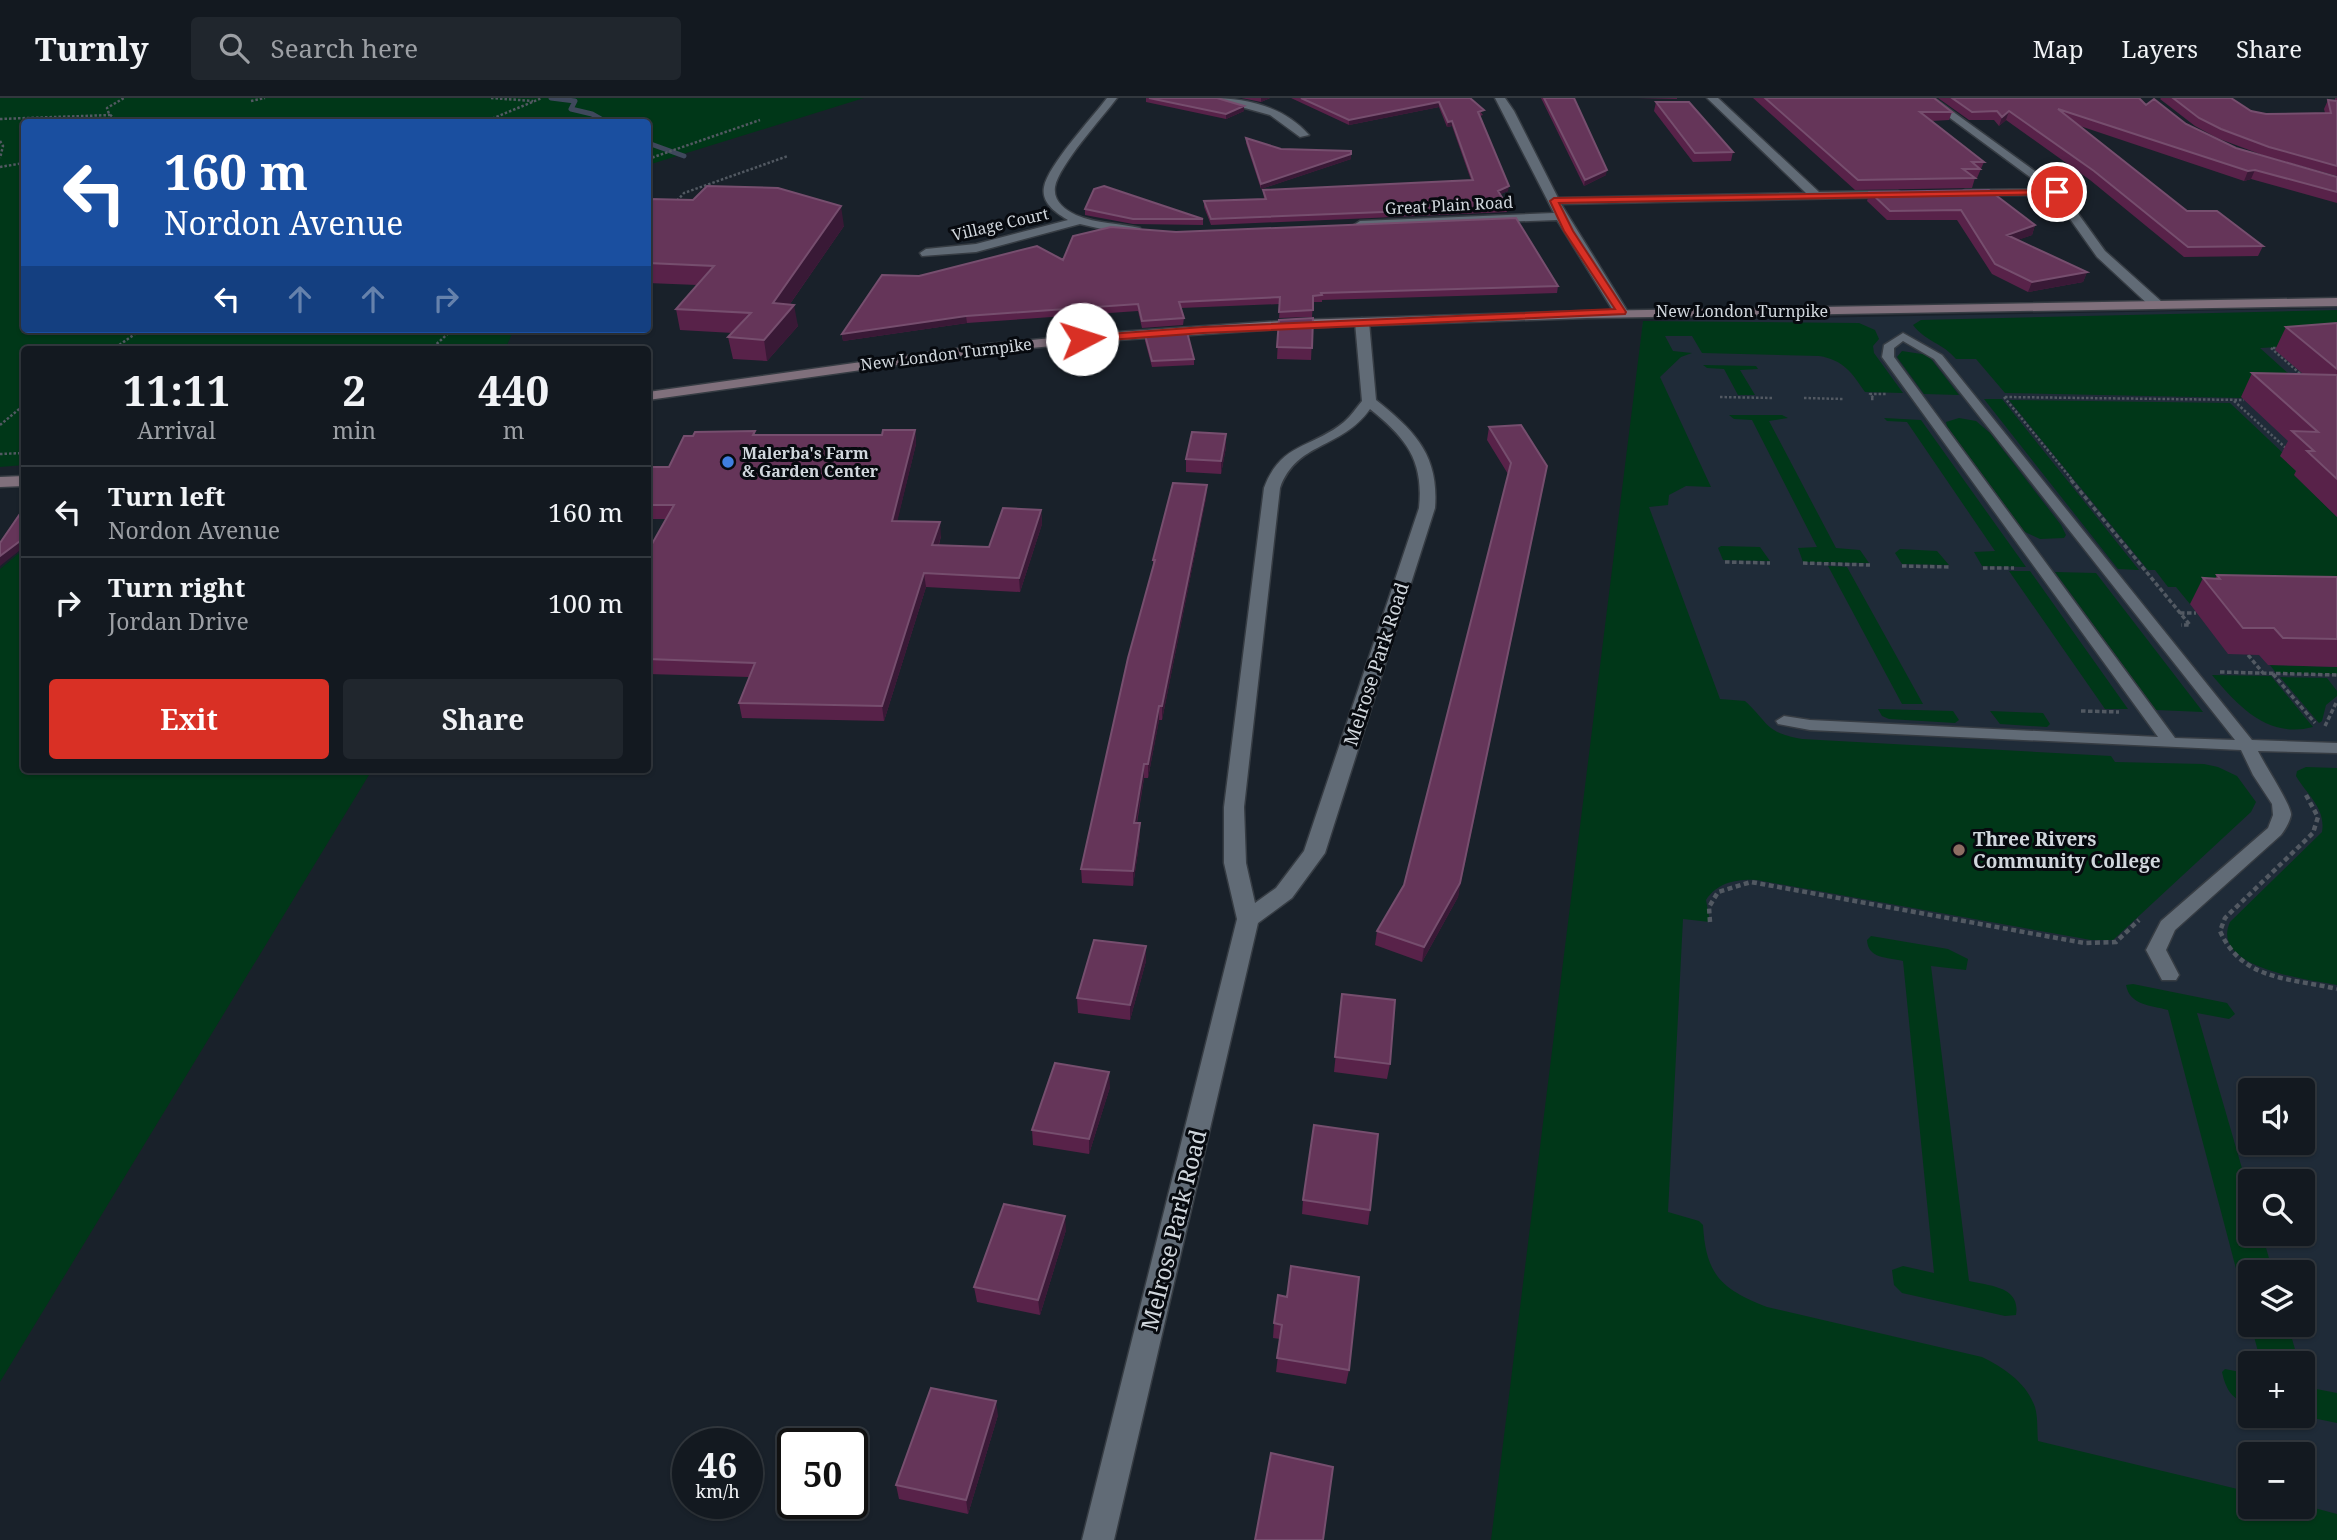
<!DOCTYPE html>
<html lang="en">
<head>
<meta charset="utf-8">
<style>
	:root { --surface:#131920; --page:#20262d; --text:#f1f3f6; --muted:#9da0a5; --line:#32383e; --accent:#d93025 }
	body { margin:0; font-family:"Noto Serif",serif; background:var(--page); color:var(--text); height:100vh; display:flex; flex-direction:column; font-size:26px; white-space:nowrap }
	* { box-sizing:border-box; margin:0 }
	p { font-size:23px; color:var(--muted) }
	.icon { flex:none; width:38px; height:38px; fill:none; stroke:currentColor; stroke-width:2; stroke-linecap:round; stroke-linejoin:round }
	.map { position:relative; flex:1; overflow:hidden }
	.details { position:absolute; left:21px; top:248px; width:630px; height:427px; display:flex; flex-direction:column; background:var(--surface); border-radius:7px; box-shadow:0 2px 5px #0004,0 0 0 2px var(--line) }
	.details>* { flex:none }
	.hud { position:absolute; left:21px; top:21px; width:630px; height:214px; border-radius:7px; box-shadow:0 2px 5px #0004,0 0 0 2px var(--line); background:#1a4fa0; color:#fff; overflow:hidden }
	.tools { position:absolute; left:2238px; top:980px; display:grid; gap:14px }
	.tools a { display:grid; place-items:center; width:77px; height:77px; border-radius:7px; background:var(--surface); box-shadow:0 2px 5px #0004,0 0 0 2px var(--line); font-size:35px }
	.speed { position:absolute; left:672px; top:1330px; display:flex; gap:14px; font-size:35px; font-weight:700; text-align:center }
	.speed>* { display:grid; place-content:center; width:91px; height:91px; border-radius:50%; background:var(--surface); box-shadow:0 2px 5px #0004,0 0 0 2px var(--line); line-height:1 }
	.speed small { font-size:18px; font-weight:400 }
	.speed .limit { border:4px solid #111; border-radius:10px; background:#fff; color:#111 }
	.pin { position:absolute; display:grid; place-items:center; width:60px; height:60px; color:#fff; margin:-30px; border:4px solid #fff; border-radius:50%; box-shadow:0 2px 7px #0007 }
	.me { position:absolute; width:77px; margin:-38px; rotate:85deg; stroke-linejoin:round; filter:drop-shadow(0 0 5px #0008) }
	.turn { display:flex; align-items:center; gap:24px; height:147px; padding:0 28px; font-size:32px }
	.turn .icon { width:91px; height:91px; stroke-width:2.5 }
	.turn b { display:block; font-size:49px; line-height:60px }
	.lanes { display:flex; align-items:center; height:66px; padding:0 28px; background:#0003; justify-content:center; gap:35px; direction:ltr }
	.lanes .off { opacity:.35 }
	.eta { display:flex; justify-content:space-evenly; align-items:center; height:119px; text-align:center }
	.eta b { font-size:42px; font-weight:700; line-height:49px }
	.action { display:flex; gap:14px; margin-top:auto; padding:14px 28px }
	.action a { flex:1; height:80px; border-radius:7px; background:var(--accent); color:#fff; font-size:28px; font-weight:700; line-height:80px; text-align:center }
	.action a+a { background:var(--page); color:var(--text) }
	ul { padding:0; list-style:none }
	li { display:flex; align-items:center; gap:21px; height:91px; padding:0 28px; border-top:2px solid var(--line) }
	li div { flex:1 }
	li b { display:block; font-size:26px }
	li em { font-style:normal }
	header { display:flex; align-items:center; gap:42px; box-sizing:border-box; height:98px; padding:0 35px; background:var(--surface); border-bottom:2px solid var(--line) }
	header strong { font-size:33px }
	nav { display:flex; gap:38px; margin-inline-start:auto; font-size:24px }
	.search { width:490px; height:63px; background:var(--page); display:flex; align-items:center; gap:18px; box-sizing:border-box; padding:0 24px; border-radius:7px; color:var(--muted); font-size:26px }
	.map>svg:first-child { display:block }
	.built { fill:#1f2b38; fill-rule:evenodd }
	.green { fill:#003718 }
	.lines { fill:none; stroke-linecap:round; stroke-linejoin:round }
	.stream { stroke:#3f485c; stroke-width:5 }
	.lane-casing { stroke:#363c43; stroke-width:3 }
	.street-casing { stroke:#363c43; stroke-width:3 }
	.secondary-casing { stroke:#363c43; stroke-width:3 }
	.path-far2 { stroke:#525962; stroke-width:2.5; stroke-dasharray:2.5 2; stroke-linecap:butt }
	.path-far1 { stroke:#525962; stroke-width:3.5; stroke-dasharray:4.5 2.5; stroke-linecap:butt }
	.path { stroke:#525962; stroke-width:4.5; stroke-dasharray:5 3.5; stroke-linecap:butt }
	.lane { fill:#616b76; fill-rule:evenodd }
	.street { fill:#616b76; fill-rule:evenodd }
	.secondary { fill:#80707c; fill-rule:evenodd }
	.wall { fill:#582249 }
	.shaded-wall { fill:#391936 }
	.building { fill:#653559; stroke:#764e6e; stroke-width:2 }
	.route { fill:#d93025; stroke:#8d1f18; stroke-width:2 }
	.shop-dot { fill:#3f7fe0; stroke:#070a0f; stroke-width:2.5 }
	.education-dot { fill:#8d6e63; stroke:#070a0f; stroke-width:2.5 }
	.labels { text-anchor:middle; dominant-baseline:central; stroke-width:6; stroke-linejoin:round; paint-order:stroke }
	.far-street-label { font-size:16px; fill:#d1d7dd; stroke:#070a0f }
	.far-poi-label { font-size:16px; font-weight:bold; fill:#d1d7dd; stroke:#070a0f; text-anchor:start }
	.street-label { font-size:19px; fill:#d1d7dd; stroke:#070a0f }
	.poi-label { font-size:19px; font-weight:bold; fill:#d1d7dd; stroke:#070a0f; text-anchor:start }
	.near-street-label { font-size:23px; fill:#d1d7dd; stroke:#070a0f }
</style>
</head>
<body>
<header>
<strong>Turnly</strong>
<div class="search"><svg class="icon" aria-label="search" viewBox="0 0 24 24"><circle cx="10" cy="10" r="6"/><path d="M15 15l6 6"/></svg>Search here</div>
<nav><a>Map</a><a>Layers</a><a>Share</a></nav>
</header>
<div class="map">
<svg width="2337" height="1442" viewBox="0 0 2337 1442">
	<rect width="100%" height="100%" fill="#19212a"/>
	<path class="built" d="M2337,210v1232h-492l-303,-388 69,-542 32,-289zM2250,992h53v53h-53zM2250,1083h53v53h-53zM2250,1174h53v53h-53zM2250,1265h53v53h-53zM2250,1356h53v53h-53z"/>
	<path class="green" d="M0,0h864l-216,67v-43h-624v207h490l-9,21h-481v115l-24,2z
		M2337,212v34l-77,4 39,35 -57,15 -237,-5 -29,-34h-20c-13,-16 -30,-17 -43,-34l8,-5z
		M1643,223l216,2 16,7 4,9 -6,7 1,7 29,40 -38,-1c-13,-19 -21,-32 -46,-36l-117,-3 -10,-17h-27l8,15 19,2 -11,4 -21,20 51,110 -25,-1 -17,9 -1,10 -19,2 71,192 25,2c25,23 19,31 57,38l309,17 4,6 89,2 14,3 19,9 19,26 -5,10 -138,128h-22l-334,-60c-20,-1 -39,2 -51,20l4,22 -27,-3 -15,293 31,9 4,4c3,50 18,64 64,82l215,50c22,11 44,25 53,50 3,10 2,23 3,34l212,51v15l53,-2 34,9v26h-846z
		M1902,253l26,4 31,40 -35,-1 -27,-37z
		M1703,267l53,1 2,3 -18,1 15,25h-17l-14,-26 -17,-1z
		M1984,301h18l137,171 -21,-1z
		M2009,302l221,3 56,53 14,20h-5l42,41v87h-147l-14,-17h-8l-13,-17h-7z
		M1729,317h53l6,3 -19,3 67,127 24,2 9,13 -66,-1 -5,-14 19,-1 -65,-127 -18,-1z
		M1884,320l37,2 105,147 -44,-1 -8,-14 21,-1 -88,-129 -20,-1z
		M1959,320l17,3 14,12 71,92 5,10 -2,3 -24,1 -15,-7 -78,-106 -1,-4z
		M1721,448l39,1 10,14 -47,-1 -5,-12z
		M24,451v221h348l-372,612v-813z
		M1900,451l37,2 12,14 -47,-1 -7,-11z
		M1828,468l19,1 76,137h-21z
		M2009,473h21l98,138h-23z
		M2055,474l41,1 107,139 -47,-2z
		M2270,567l67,2v7l-61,-1z
		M2212,577l59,1 42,51c-45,12 -75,-21 -101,-52z
		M2280,579l47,1 10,13v5l-11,9 -4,16 -3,2z
		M1878,611l75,2 6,9 -4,3 -66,-4 -7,-3z
		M1990,613l53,2 7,11 -3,3 -47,-3z
		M2306,669l31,1v217c-27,-5 -128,-17 -107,-63l92,-90c4,-24 -15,-37 -26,-56l1,-5z
		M1871,838l77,13 20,10 -2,11 -35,-4 38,315c20,5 52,5 47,34l-11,1 -103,-23 -8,-8 -2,-15 11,-4 31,7 -31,-312c-16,-4 -35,-2 -36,-21z
		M2133,886l94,19 8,11 -6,5 -32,-6 53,183v38h12l11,38h-23v50l-82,-312c-17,-5 -38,-4 -42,-25z
		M2251,1227h37l11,38h-38z
		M2225,1271l25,5v30c-18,-4 -24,-14 -28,-32z
		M2303,1278l3,11 31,6v30l-34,-7z"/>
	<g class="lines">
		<path class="stream" d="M551,0l24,3 -4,8 21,5 14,8
			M648,45l36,13"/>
		<g class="lane-casing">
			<path id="lane" d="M1903,235l39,22 310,385 85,3v10l-79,-2c6,13 34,55 33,64 -1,6 -6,15 -10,20l-106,95 -9,20 13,25 -3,5h-14l-16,-30 15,-29 107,-93 5,-13 -1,-11 -19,-29 -12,-25 -431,-20 -32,-6 -2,-3 8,-5 26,4 348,17 -276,-380 2,-12zM1903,243l31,18 301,381 -60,-2 -281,-381v-9z"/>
		</g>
		<g class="street-casing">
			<path id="street" d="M1107,0h10c-15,20 -58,67 -62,89 -2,14 10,23 21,28 21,9 43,8 64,13v4l-34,-2 -26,-6 -104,28 -54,4 -2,-3 6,-4 50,-5 92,-24c-12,-7 -27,-17 -24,-33 4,-22 48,-69 63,-89z
				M1209,0c37,0 75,8 100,37l-9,2 -30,-22z
				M1495,0h10l9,13 44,87 248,-5 -99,-95h11l101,94 79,-1 6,3 -6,3 -337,7 67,108 -7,4 -7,-4 -57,-92 -201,7 -2,-2 6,-4 194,-8z
				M1923,0h11l127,92 44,61 57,51v6h-10l-55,-51 -44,-62h-92l-2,-2 6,-3 81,-1z
				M1362,220l7,4 7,78c39,31 63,55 59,108l-110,345 -33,45 -34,25 -144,617h-32l155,-621 -13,-56v-56l40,-319c17,-46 47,-39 80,-66 7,-6 12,-14 18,-21l-7,-79zM1370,311c36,29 54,51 49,99l-115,343 -28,37 -21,15 -9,-40 -2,-56 36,-319c17,-47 61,-38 90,-79z"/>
		</g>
		<g class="secondary-casing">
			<path id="secondary" d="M2337,200v8l-750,12 -291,10 -193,13 -114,11 -341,48v-8l341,-48 114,-11 193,-13 291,-9z
				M24,378v10l-24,1v-10z"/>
		</g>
		<path class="path-far2" d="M491,0l42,3
			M251,3l14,-3
			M0,21l110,-4
			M119,24l-10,-8 -2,-6 17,-10
			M484,24l58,-24
			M0,43l3,5 -3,12
			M648,61l112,-39
			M0,69l24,-4
			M674,106l10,-11 104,-37
			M2280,250h-9l34,30
			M112,252l23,-16
			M430,252l23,-21
			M1720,299l54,1
			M2004,299l69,84
			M2005,299l239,3
			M1804,300l39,1
			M1871,301h3l-4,-5h16
			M2234,303l53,48
			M0,327l24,-20
			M0,356l24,-1"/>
		<path class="path-far1" d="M2071,382l119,145h-9
			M1725,464l45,1
			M1803,465l67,2
			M1902,468l48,1
			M1983,470h31
			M2180,515h16
			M2248,557l15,18
			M2220,574l117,3
			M2273,576l42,49
			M2081,613l38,1
			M2325,628l12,-25"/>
		<path class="path" d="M2306,697l12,22 -5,16 -88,85 -5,13c22,50 71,47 117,58
			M1710,824l-1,-15 9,-15 33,-10 333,61 32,-1 23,-22"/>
		<use href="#lane" class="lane"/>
		<use href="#street" class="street"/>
		<use href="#secondary" class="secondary"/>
	</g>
	<path class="wall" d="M1146,0h71l27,8v5l-18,8 -80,-17z
		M1241,0h29l-9,4z
		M1291,0h179l13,17 -3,1 28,75 -8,3 8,13 -1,5 -296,13 -7,-18v-6l60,-2 -1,-9 208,-10 -19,-54 -5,1 -8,-20 -90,18z
		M1541,0h33l32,77 -22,11z
		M1637,0h40v1z
		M1753,0h181l18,14 -3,8 -18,1 53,41 -7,16h-2l-3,10 -117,2z
		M1938,0h201l7,7 90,43 101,29v26l-86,-24 -7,2 -164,-55 107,85 76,35 -5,10 -74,1 -94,-77 -84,-60 -7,6 -5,-6h-25z
		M2161,0h70l20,13 15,3 59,-1 -1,-4 4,-9 7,1v-3h2v78l-72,-20 -48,-18 -22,-12 -35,-27z
		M1656,4l77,50 -2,9 -38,1 -39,-51z
		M1246,40l35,11 70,5v5l-90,30 -15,-46z
		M1870,94l165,33 -3,10 -15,5 70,32 -4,10 -55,10 -36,-18 -35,-54h-70l-20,-19z
		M648,103l196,25 -54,78 8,22 -31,35 -34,-2 -5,-22 5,-4 -53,-3 -4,-21 21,-24 -49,-2z
		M1085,111l118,10v6l-70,-1 -48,-9z
		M1063,162l495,26 -1,7 -235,7v2h-9l-1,15 -33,1 1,-14 -99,4 3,10 -1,7 -41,3 -4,-17 -171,12 -124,18 -1,-7 77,-58z
		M1313,220l-2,42 -34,-1 2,-39z
		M2337,225v194l-43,-42 2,-4 -16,-15 8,-15 -47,-44 11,-24 51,1 -28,-24 11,-23z
		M1145,237l49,24v6l-42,2 -7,-26z
		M1521,327l-63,472 -36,65 -47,-17 2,-14 27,-46 104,-411 -21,-34 2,-13z
		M915,332l1,14 -19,77 44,15 -2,9 50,2 52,-37 1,14 -22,68 -94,-5 -42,134 -142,-3 -3,-15 10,-26 -101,-3v-123l18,-32h-18v-52h21l87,-32h126z
		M1226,349l-5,27 -35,-2v-13z
		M1207,387l-1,13 -44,222h-3l-11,58h-4l-7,45 3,14 -7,49 -51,-3 -1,-14 72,-300v-9z
		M2217,477l120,2v90l-69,-2 -9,-10 -31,-1 -38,-50 13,-26 12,1z
		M1146,848v15l-16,59 -52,-7 -1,-15z
		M1342,896l48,70 -3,15 -53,-7z
		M1110,989l-21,67 -56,-9 -1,-15z
		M1303,1102l67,10 -2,15 -66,-11z
		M1066,1132l-26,85 -63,-13 -3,-15z
		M1287,1199l62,73 -3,14 -70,-12 4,-33 -7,-1 1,-15z
		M998,1317l-30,99 -69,-15 -3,-14z"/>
	<path class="shaded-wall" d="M1261,0h9l-9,4z
		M1439,4v5l-90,18v-5z
		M1244,8v5l-18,8v-5z
		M2009,13l-3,9 -7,6 3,-9z
		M1452,23v5l-5,1 1,-5z
		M1351,56v5l-90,30v-5z
		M1607,72l-1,5 -22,11 1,-6z
		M2255,72l-4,9 -7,2 4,-10z
		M1509,88l-1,5 -11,5 1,-5z
		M841,108l3,20 -68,98 -3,-21z
		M2035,127l-3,10 -28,10 3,-10z
		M2087,174l-4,10 -55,10 4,-10z
		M794,207l4,21 -31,35 -3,-21z
		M966,218l1,7 -124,18 -1,-7z
		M915,332l1,14 -22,91 -2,-14z
		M1226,336v13l-5,27v-13z
		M1545,381l-87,418 -36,65 2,-15z
		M1207,387l-1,13 -44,222v-14z
		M1041,412l1,14 -22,68 -1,-14z
		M940,424l1,14 -7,23 -2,-14z
		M24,440v9l-24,19v-10z
		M924,475l2,14 -42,134 -2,-15z
		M1159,608v14l-11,58v-14z
		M1144,666v14l-10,59v-14z
		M1140,725v14l-7,49v-15z
		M1146,848v15l-16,59v-15z
		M1109,974l1,15 -21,67v-15z
		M1065,1118l1,14 -26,85 -2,-15z
		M996,1303l2,14 -30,99 -2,-14z"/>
	<path class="building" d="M1149,0h68l27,8 -18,8z
		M1301,0h169l14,12 -6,2 31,74 -11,5 10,16 -297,12 -7,-18 62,-2 -3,-9 210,-10 -21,-59 -4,1 -9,-20 -90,18z
		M1544,0h30l33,72 -22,10z
		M1765,0h169l18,14h-32l64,50h-12l8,7h-17l12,9 -117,2z
		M1952,0h187l7,7 8,-6 32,25 50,24 101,29v15l-82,-22 -7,1 -190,-62 129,102h30l46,35 -75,1 -94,-76 -85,-60 -7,6 -5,-6 -25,1z
		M2173,0h58l20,13 15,3 65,-1 -3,-13 9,1v65l-68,-19 -48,-18 -22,-11z
		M1656,4h33l44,50 -38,1z
		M1246,40l35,11 70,2v3l-90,30z
		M707,88l71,2 63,18 -68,97 21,2 -30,35 -36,-3 23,-24 -75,-4 38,-43 -66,-3v-62l2,-2 43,1z
		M1104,88l99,33h-70l-48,-10 9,-20z
		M1989,92l46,35 -28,10 80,37 -55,10 -37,-18 -34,-54 -71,1 -20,-19z
		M1516,120l42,68 -237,7 1,2 -9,1v14l-34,2 1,-15 -101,5 5,16 -42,3 -4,-17 -172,12 -124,18 40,-59 37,1 118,-30 26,14 10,-24 38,-9 65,5z
		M1313,220l-1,30 -35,-1 2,-27z
		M2337,225v46l-51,-42z
		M1187,234l7,27 -42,2 -7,-26z
		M2252,275l85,2v104l-30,-28h7l-22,-20 26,1z
		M1521,327l26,41 -87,417 -36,64 -47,-16 27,-46 107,-422 -22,-36z
		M883,332h32l-23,91 48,1 -8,23 57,2 14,-39 38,2 -22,68 -95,-5 -42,133 -143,-3 16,-40 -107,-4v-108l26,-46h-26v-38h21l15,-31h9l2,-4 60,-1 -2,4h129z
		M1192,334l34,2 -5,27 -35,-2z
		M1173,385l34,2 -45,221h-3l-11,58h-4l-10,59h6l-7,48 -52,-2 47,-211 27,-98h-2z
		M24,410v30l-24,18v-13z
		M2217,477l120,2v62l-54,-1 -9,-10h-31l-40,-50 17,1z
		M1094,842l52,6 -16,59 -53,-7z
		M1342,896l53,6 -5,64 -55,-7z
		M1055,965l54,9 -20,67 -57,-9z
		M1314,1027l64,9 -8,76 -67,-10z
		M1004,1106l61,12 -27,84 -64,-13z
		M1291,1168l68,11 -10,93 -72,-12 5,-33 -8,-2 4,-28 9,2z
		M931,1290l65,13 -30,99 -70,-15z
		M1271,1355l62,14 -10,73h-68z"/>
	<path class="route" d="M2057,92l3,4 -501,9 14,28 53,81 -1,2 -422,19 -121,9 -5,-3 5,-3 121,-9 412,-18 -51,-78 -14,-30 4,-3z"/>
	<circle class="shop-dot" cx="728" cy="364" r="7"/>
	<circle class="education-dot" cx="1959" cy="752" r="7"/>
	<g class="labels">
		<g class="far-street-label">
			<text transform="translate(1449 107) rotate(-3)">Great Plain Road</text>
			<text transform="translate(1000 126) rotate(-13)">Village Court</text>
			<text x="1742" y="213">New London Turnpike</text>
			<text transform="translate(946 256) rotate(-7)">New London Turnpike</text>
		</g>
		<g class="far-poi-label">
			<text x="742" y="355">Malerba's Farm<tspan x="742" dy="18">&amp; Garden Center</tspan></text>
		</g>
		<g class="street-label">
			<text transform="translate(1376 566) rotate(-72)">Melrose Park Road</text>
		</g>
		<g class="poi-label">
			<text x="1973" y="741">Three Rivers<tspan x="1973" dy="22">Community College</tspan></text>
		</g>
		<g class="near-street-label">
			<text transform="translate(1173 1132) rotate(-76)">Melrose Park Road</text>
		</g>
	</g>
</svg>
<div class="tools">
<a><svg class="icon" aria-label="sound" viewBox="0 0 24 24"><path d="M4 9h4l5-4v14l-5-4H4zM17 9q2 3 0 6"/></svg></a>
<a><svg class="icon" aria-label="search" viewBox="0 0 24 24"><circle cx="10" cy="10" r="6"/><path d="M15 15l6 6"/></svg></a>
<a><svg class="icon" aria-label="layers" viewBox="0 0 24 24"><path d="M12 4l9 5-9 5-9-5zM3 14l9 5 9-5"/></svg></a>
<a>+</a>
<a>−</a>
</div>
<div class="speed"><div>46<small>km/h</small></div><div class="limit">50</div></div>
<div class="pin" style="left:2057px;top:94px;background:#d93025"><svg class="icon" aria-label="arrive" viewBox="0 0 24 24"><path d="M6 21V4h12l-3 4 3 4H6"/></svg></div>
<svg class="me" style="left:1082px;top:241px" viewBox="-20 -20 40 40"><circle r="19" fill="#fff"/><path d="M0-13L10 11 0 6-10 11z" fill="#d93025"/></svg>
<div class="hud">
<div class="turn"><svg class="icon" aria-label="left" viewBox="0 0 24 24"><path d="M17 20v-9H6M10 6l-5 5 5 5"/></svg><div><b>160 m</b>Nordon Avenue</div></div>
<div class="lanes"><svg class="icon" aria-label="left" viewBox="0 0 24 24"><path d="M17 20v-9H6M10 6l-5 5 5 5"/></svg><svg class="icon off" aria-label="ahead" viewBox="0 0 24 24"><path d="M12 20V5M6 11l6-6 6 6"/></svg><svg class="icon off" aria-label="ahead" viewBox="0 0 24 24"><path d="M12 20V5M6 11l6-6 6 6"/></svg><svg class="icon off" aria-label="right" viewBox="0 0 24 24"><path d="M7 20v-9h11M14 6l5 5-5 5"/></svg></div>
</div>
<section class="details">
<div class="eta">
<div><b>11:11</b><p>Arrival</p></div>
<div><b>2</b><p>min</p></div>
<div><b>440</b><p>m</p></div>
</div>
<ul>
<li><svg class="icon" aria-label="left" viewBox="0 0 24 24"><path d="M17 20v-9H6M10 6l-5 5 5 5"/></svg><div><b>Turn left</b><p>Nordon Avenue</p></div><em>160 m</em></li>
<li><svg class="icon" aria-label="right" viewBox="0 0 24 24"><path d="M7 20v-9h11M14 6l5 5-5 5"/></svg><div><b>Turn right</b><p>Jordan Drive</p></div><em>100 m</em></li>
</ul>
<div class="action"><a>Exit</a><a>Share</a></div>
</section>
</div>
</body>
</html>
